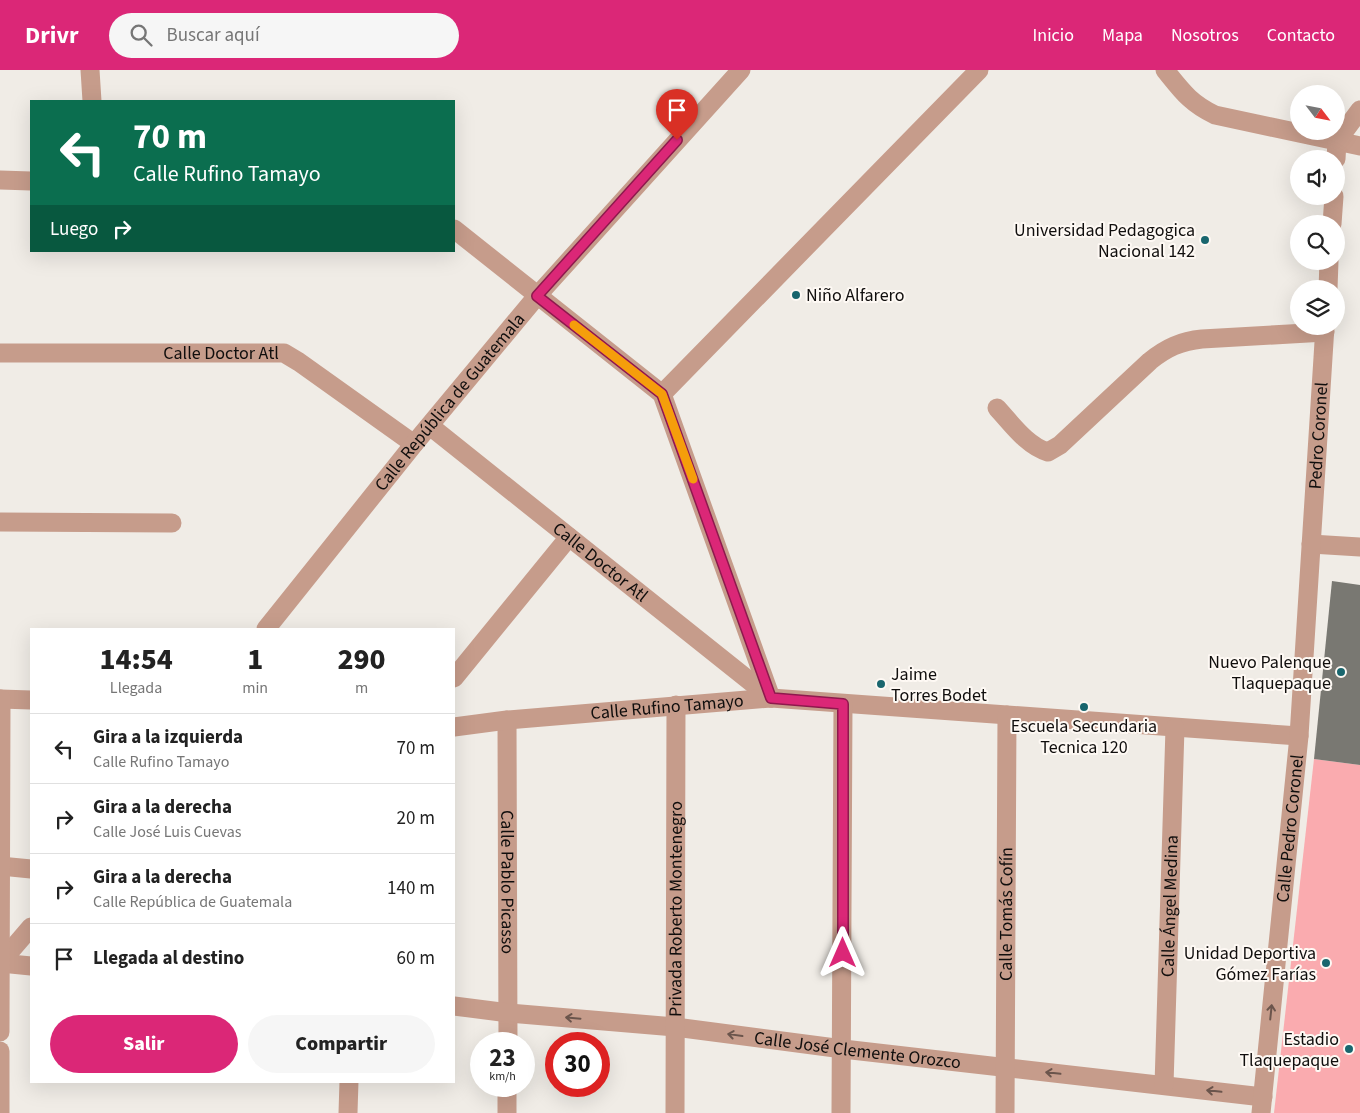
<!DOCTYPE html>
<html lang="es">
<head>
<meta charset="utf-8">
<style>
	:root { --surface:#fff; --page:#f6f6f6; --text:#222; --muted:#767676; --line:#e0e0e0; --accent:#db2777 }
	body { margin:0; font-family:"Source Sans 3",sans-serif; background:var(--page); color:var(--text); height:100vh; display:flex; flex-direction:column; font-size:19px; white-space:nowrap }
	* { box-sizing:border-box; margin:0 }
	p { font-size:16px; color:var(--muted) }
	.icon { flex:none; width:28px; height:28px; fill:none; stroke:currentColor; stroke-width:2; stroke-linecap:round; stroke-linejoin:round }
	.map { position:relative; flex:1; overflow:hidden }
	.details { position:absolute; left:30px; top:558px; width:425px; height:455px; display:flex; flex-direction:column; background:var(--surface); border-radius:0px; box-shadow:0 5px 20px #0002 }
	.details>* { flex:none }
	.guide { position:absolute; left:30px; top:30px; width:425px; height:152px; border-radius:0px; box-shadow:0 5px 20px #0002; background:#0b6e4f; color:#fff; overflow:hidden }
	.needle { width:32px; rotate:122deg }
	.controls { position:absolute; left:1290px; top:15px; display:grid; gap:10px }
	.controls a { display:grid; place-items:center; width:55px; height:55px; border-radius:50%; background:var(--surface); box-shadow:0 5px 20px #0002; font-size:25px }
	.speed { position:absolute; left:470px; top:962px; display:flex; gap:10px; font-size:25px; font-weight:700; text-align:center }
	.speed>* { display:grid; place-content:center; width:65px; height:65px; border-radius:50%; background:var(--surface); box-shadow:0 5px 20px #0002; line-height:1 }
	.speed small { font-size:12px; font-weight:400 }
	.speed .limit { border:8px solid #d22; background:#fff; color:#111 }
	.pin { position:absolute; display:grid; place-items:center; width:42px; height:42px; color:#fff; margin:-51px -21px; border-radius:50% 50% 50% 0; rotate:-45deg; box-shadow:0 0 5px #0007 }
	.pin .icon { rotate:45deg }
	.me { position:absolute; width:55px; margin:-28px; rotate:0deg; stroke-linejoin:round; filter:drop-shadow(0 0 4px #0008) }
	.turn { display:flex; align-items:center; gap:18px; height:105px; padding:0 20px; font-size:22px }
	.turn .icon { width:65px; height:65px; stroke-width:2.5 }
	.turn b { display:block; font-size:35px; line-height:42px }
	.then { display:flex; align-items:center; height:48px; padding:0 20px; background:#0003; gap:10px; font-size:19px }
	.eta { display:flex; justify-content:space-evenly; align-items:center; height:85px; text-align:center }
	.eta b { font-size:30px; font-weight:800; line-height:35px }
	.primary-button { display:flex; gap:10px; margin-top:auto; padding:10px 20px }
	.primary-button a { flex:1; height:58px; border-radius:30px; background:var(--accent); color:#fff; font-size:20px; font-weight:800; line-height:58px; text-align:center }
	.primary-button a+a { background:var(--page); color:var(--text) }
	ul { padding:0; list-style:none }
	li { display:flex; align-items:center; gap:15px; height:70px; padding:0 20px; border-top:1px solid var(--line) }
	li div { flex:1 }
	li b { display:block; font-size:19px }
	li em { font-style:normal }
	header { display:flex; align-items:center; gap:30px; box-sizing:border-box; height:70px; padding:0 25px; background:var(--accent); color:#fff }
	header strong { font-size:24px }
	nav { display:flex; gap:28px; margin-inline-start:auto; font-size:18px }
	.search { width:350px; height:45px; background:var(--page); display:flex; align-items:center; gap:12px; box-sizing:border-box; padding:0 18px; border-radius:28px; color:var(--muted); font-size:19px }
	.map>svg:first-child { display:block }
	.green { fill:#faabaf }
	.building { fill:#797872 }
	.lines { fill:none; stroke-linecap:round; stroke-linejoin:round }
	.minor { stroke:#c69c8b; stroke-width:19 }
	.oneway { stroke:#6b554c }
	.route-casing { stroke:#8e194d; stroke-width:12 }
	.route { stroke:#db2777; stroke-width:9 }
	.slow { stroke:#f59e0b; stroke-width:9 }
	.poi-dot { fill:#19666e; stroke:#fef9f4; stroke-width:2 }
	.labels { text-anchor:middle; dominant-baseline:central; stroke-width:4; stroke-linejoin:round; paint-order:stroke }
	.poi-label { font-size:18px; fill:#100e0d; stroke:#fef9f4; text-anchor:end }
	.street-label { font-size:18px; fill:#100e0d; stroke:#fef9f4 }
</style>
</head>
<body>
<header>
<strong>Drivr</strong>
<div class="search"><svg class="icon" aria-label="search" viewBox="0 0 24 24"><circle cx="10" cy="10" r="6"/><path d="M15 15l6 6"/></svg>Buscar aquí</div>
<nav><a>Inicio</a><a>Mapa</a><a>Nosotros</a><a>Contacto</a></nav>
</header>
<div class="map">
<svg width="1360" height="1043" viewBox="0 0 1360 1043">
	<rect width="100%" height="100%" fill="#f0ece6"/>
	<path class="green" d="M1314,689l46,6v348h-86z"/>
	<path class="building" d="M1332,511l28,4v180l-46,-6z"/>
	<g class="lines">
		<g class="minor">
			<path d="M90,0l2,31"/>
			<path d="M1165,0c17,21 25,33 50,45l145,31"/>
			<path d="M1336,89l1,-18 23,-31"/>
			<path d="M0,110l31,1"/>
			<path d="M1332,154l2,-28"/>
			<path d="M454,159l208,165 109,304"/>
			<path d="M1328,219l1,-28"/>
			<path id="s1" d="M0,283h284l15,9 115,82"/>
			<path d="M662,324l317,-324"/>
			<path d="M997,338c14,15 30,38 51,44l12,-7 90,-84c16,-13 31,-20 52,-22l123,-7"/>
			<path id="s2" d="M430,356l341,272"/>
			<path d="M0,452l172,1"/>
			<path d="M1311,474l49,3"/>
			<path id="s3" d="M266,559l148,-185 123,-148 204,-226"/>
			<path d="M454,608l115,-141"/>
			<path d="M0,629l31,1"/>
			<path id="s4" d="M507,650l1,324"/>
			<path id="s5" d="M454,657l53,-7 264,-22 528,38"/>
			<path d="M0,796l31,3"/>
			<path d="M0,893l31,-36"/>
			<path d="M0,893l31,3"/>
			<path id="s6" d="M454,936l55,7 166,14 168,22 420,48"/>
			<path d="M0,962l1,-333"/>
			<path d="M0,981v62"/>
			<path id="s7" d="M1164,1015l11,-357"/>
			<path d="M348,1043l1,-32"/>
			<path d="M507,1043v-27"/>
			<path id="s8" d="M675,1043l1,-408"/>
			<path d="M841,1043l2,-409"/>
			<path id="s9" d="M1005,1043l2,-398"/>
			<path id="s10" d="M1261,1043l38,-377 26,-410"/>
		</g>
	</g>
	<defs><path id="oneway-shaft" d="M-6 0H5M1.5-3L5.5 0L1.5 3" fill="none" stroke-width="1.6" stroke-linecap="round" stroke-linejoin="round" transform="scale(1.25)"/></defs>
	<g class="oneway">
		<use href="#oneway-shaft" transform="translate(1271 942) rotate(-84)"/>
		<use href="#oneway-shaft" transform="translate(573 948) rotate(-175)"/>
		<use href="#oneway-shaft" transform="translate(735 965) rotate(-172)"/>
		<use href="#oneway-shaft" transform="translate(1053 1003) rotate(-174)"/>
		<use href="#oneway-shaft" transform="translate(1214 1021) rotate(-174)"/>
	</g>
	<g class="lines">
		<g class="route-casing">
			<path id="route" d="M677,70l-140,156 125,98 109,304 72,6v249"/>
		</g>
		<use href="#route" class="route"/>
		<path class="slow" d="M574,255l88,69 31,85"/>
	</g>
	<g class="poi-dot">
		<circle cx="1205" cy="170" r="5"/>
		<circle cx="796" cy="225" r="5"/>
		<circle cx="1341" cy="602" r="5"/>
		<circle cx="881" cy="614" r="5"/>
		<circle cx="1084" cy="637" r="5"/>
		<circle cx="1326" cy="893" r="5"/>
		<circle cx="1349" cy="979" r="5"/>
	</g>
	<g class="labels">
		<g class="poi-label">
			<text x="1195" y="160">Universidad Pedagogica<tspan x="1195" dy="21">Nacional 142</tspan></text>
			<text x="806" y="225" text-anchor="start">Niño Alfarero</text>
			<text x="1331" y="592">Nuevo Palenque<tspan x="1331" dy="21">Tlaquepaque</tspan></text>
			<text x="891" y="604" text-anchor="start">Jaime<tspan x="891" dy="21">Torres Bodet</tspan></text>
			<text x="1084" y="656" text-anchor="middle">Escuela Secundaria<tspan x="1084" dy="21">Tecnica 120</tspan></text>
			<text x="1316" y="883">Unidad Deportiva<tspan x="1316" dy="21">Gómez Farías</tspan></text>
			<text x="1339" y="969">Estadio<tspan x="1339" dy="21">Tlaquepaque</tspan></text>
		</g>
		<g class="street-label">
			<text stroke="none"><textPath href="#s1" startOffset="221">Calle Doctor Atl</textPath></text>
			<text stroke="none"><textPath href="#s3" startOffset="292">Calle República de Guatemala</textPath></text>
			<text stroke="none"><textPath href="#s10" startOffset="680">Pedro Coronel</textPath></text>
			<text stroke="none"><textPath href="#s2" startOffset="218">Calle Doctor Atl</textPath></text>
			<text stroke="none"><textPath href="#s5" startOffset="214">Calle Rufino Tamayo</textPath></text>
			<text stroke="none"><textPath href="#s10" startOffset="286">Calle Pedro Coronel</textPath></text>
			<text stroke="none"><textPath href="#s4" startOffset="162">Calle Pablo Picasso</textPath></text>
			<text stroke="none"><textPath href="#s7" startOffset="179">Calle Ángel Medina</textPath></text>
			<text stroke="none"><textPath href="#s8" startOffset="204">Privada Roberto Montenegro</textPath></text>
			<text stroke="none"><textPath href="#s9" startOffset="199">Calle Tomás Cofín</textPath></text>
			<text stroke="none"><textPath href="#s6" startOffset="406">Calle José Clemente Orozco</textPath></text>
		</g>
	</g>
</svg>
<div class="controls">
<a><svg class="needle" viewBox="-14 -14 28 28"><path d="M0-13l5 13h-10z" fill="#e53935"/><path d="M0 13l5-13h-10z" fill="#767676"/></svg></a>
<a><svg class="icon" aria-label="sound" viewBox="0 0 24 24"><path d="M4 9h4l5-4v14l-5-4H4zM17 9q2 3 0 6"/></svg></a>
<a><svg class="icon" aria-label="search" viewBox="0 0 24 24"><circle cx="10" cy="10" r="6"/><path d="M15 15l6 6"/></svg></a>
<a><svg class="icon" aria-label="layers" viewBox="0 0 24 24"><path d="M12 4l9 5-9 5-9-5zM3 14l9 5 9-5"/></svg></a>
</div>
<div class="speed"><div>23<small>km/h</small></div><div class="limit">30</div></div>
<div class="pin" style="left:677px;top:70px;background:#d93025"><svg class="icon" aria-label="arrive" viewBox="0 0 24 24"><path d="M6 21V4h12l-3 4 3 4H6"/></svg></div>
<svg class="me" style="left:843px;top:883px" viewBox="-20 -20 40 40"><path d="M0-17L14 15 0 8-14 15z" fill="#db2777" stroke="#fff" stroke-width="4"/></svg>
<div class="guide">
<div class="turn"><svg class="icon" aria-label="left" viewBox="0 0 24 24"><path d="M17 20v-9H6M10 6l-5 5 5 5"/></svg><div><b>70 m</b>Calle Rufino Tamayo</div></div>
<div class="then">Luego<svg class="icon" aria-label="right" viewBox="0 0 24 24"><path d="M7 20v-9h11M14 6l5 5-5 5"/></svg></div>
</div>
<section class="details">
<div class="eta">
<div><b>14:54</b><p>Llegada</p></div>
<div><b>1</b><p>min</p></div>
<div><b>290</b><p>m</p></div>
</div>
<ul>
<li><svg class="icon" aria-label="left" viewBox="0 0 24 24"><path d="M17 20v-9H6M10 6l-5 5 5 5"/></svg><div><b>Gira a la izquierda</b><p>Calle Rufino Tamayo</p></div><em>70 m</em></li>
<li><svg class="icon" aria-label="right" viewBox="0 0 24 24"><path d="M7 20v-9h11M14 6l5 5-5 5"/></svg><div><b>Gira a la derecha</b><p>Calle José Luis Cuevas</p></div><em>20 m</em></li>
<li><svg class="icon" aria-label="right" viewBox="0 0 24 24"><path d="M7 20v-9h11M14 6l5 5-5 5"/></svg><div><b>Gira a la derecha</b><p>Calle República de Guatemala</p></div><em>140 m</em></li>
<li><svg class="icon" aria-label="arrive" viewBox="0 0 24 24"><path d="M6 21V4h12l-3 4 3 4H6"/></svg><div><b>Llegada al destino</b></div><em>60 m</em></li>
</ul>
<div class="primary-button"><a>Salir</a><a>Compartir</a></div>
</section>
</div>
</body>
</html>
